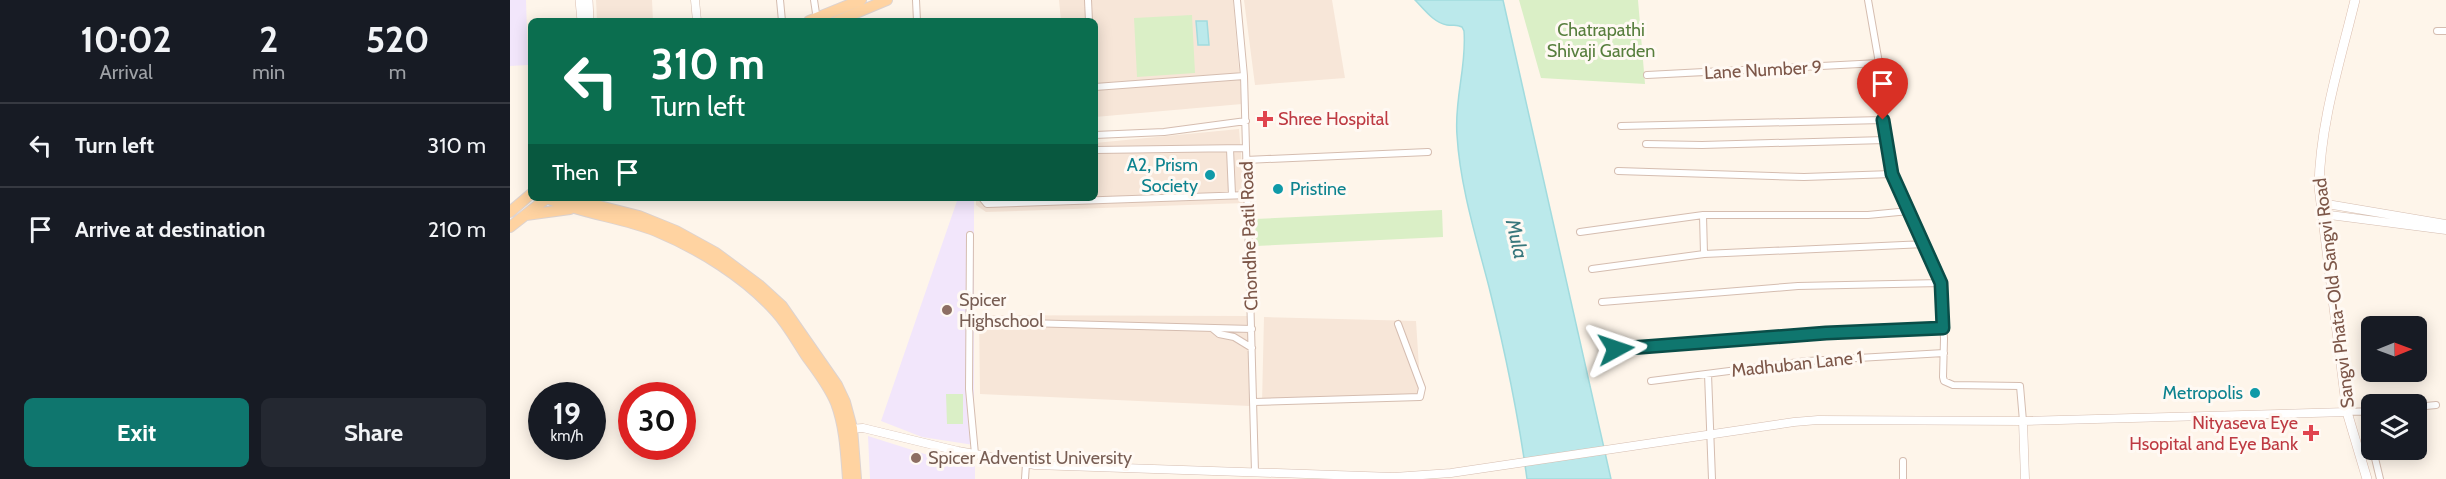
<!DOCTYPE html>
<html lang="en">
<head>
<meta charset="utf-8">
<style>
	:root { --surface:#171b24; --page:#242831; --text:#f1f3f6; --muted:#9ea1a6; --line:#363941; --accent:#0f766e }
	body { margin:0; font-family:Cabin,sans-serif; background:var(--page); color:var(--text); height:100vh; display:flex; flex-direction:column; font-size:22px; white-space:nowrap }
	* { box-sizing:border-box; margin:0 }
	p { font-size:20px; color:var(--muted) }
	.icon { flex:none; width:33px; height:33px; fill:none; stroke:currentColor; stroke-width:2; stroke-linecap:round; stroke-linejoin:round }
	.map { position:relative; flex:1; overflow:hidden }
	.details { display:flex; flex-direction:column; background:var(--surface); width:510px }
	.details>* { flex:none }
	.banner { position:absolute; left:18px; top:18px; width:570px; height:183px; border-radius:9px; box-shadow:0 3px 15px #0003; background:#0b6e4f; color:#fff; overflow:hidden }
	.needle { width:39px; rotate:89deg }
	.controls { position:absolute; left:1851px; top:316px; display:grid; gap:12px }
	.controls a { display:grid; place-items:center; width:66px; height:66px; border-radius:9px; background:var(--surface); box-shadow:0 3px 15px #0003; font-size:30px }
	.speed { position:absolute; left:18px; top:382px; display:flex; gap:12px; font-size:30px; font-weight:700; text-align:center }
	.speed>* { display:grid; place-content:center; width:78px; height:78px; border-radius:50%; background:var(--surface); box-shadow:0 3px 15px #0003; line-height:1 }
	.speed small { font-size:15px; font-weight:400 }
	.speed .limit { border:9px solid #d22; background:#fff; color:#111 }
	.pin { position:absolute; display:grid; place-items:center; width:51px; height:51px; color:#fff; margin:-62px -26px; border-radius:50% 50% 50% 0; rotate:-45deg; box-shadow:0 0 6px #0007 }
	.pin .icon { rotate:45deg }
	.me { position:absolute; width:66px; margin:-33px; rotate:85deg; stroke-linejoin:round; filter:drop-shadow(0 0 4px #0008) }
	.turn { display:flex; align-items:center; gap:21px; height:126px; padding:0 24px; font-size:27px }
	.turn .icon { width:78px; height:78px; stroke-width:2.5 }
	.turn b { display:block; font-size:42px; line-height:51px }
	.then { display:flex; align-items:center; height:57px; padding:0 24px; background:#0003; gap:12px; font-size:22px }
	.eta { display:flex; justify-content:space-evenly; align-items:center; height:102px; text-align:center }
	.eta b { font-size:36px; font-weight:700; line-height:42px }
	.button { display:flex; gap:12px; margin-top:auto; padding:12px 24px }
	.button a { flex:1; height:69px; border-radius:9px; background:var(--accent); color:#fff; font-size:24px; font-weight:700; line-height:69px; text-align:center }
	.button a+a { background:var(--page); color:var(--text) }
	ul { padding:0; list-style:none }
	li { display:flex; align-items:center; gap:18px; height:84px; padding:0 24px; border-top:2px solid var(--line) }
	li div { flex:1 }
	li b { display:block; font-size:22px }
	li em { font-style:normal }
	main { display:flex; flex:1; min-height:0 }
	.map>svg:first-child { display:block }
	.residential { fill:#f7e6d8 }
	.education { fill:#f2e6fb }
	.green { fill:#daefc6 }
	.water { fill:#bbe9eb; stroke:#a1dbde; stroke-width:1.5 }
	.lines { fill:none; stroke-linecap:round; stroke-linejoin:round }
	.minor-casing { stroke:#d5bdb0; stroke-width:8 }
	.tertiary-casing { stroke:#d5bdb0; stroke-width:9 }
	.secondary-casing { stroke:#dbbeaf; stroke-width:10 }
	.primary-casing { stroke:#ddd3d0; stroke-width:12 }
	.minor { stroke:#fff; stroke-width:6 }
	.tertiary { stroke:#fff; stroke-width:8 }
	.secondary { stroke:#fff; stroke-width:9 }
	.primary { stroke:#ffd3a1; stroke-width:10 }
	.route-casing { stroke:#0a4d48; stroke-width:15 }
	.route { stroke:#0f766e; stroke-width:10 }
	.health-dot { fill:#e0444e; stroke:#fff9f3; stroke-width:2 }
	.culture-dot { fill:#0f9aa8; stroke:#fff9f3; stroke-width:2 }
	.education-dot { fill:#8d6e63; stroke:#fff9f3; stroke-width:2 }
	.labels { text-anchor:middle; dominant-baseline:central; stroke-width:6; stroke-linejoin:round; paint-order:stroke }
	.park-label { font-size:18px; fill:#577e3d; stroke:#fff9f3 }
	.street-label { font-size:18px; fill:#7d5749; stroke:#fff9f3 }
	.health-label { font-size:18px; fill:#be3a42; stroke:#fff9f3; text-anchor:start }
	.culture-label { font-size:18px; fill:#0d838f; stroke:#fff9f3; text-anchor:end }
	.education-label { font-size:18px; fill:#785e54; stroke:#fff9f3; text-anchor:start }
	.water-label { font-size:20px; font-style:italic; fill:#38777c; stroke:#fff9f3 }
</style>
</head>
<body>
<main>
<section class="details">
<div class="eta">
<div><b>10:02</b><p>Arrival</p></div>
<div><b>2</b><p>min</p></div>
<div><b>520</b><p>m</p></div>
</div>
<ul>
<li><svg class="icon" aria-label="left" viewBox="0 0 24 24"><path d="M17 20v-9H6M10 6l-5 5 5 5"/></svg><div><b>Turn left</b></div><em>310 m</em></li>
<li><svg class="icon" aria-label="arrive" viewBox="0 0 24 24"><path d="M6 21V4h12l-3 4 3 4H6"/></svg><div><b>Arrive at destination</b></div><em>210 m</em></li>
</ul>
<div class="button"><a>Exit</a><a>Share</a></div>
</section>
<div class="map">
<svg width="1936" height="479" viewBox="0 0 1936 479">
	<rect width="100%" height="100%" fill="#fef5ea"/>
	<path class="residential" d="M86,0h56l1,21h-56z
		M549,0h174l9,104 -147,13v-96h-34z
		M734,0h88l13,78 -90,7z
		M729,129l6,74 -259,9 -10,-7v-7h119v-55z
		M469,315l269,1 2,90 -270,-12z
		M754,317l152,4 5,77 -159,5z"/>
	<path class="education" d="M0,0h16l2,65 -18,1z
		M448,198h16v247l-52,-8 -41,-16z
		M358,436l60,19 47,5v19h-105z"/>
	<path class="green" d="M1009,0h119l7,84 -104,-6z
		M682,15l3,58 -58,4 -3,-59z
		M932,210l1,27 -187,9 -1,-27z
		M436,394h17v30h-16z"/>
	<path class="water" d="M905,0h88l108,479h-84c-9,-66 -22,-128 -38,-192 -13,-50 -29,-101 -32,-152 -3,-36 10,-69 7,-104l-2,-4c-6,-3 -8,-1 -15,-2 -13,-2 -23,-16 -32,-25z
		M686,21h11l2,24h-11z"/>
	<g class="lines">
		<g class="minor-casing">
			<path id="minor" d="M270,0l2,21
				M304,0l3,20
				M406,0l1,21
				M578,0l1,21
				M727,0l7,76 11,396
				M1358,0l11,63 6,77 7,34 49,109 3,56 -1,38 1,4 9,4 67,1 3,35
				M1927,31h9
				M1137,75l232,-12
				M585,87l149,-11
				M1111,126l262,-6
				M585,135l69,-3 82,-11
				M1136,144l56,1 183,-5
				M720,149l2,46
				M585,150l151,-2
				M736,160l182,-8
				M1108,171l186,6 88,-3
				M472,198l5,6 261,-9
				M1193,215l1,39
				M1070,232l123,-17h165l41,-4
				M460,235l-1,154 6,65
				M1082,269l112,-15 221,-10
				M1092,302l196,-16 143,-3
				M481,322l261,7
				M703,329l6,5 15,3 18,11
				M1106,349l210,-16 117,-5
				M1198,374l4,105
				M1141,381l156,-20 137,-8
				M744,402l166,-5 2,-9 -24,-64
				M1906,407l20,-2
				M1855,411l7,30
				M1837,412l25,-1
				M1863,450l7,29
				M1393,461v18
				M515,479l1,-15"/>
		</g>
		<g class="tertiary-casing">
			<path id="tertiary" d="M185,0l2,21
				M1811,203l125,21
				M1812,214l124,16
				M1513,421l2,58
				M338,429l15,-1 95,23 77,14 359,12 57,-4 343,-51 24,-2 205,1 324,-9"/>
		</g>
		<g class="secondary-casing">
			<path id="secondary" d="M70,0l2,21
				M78,0l1,21
				M1845,0c-15,62 -35,123 -36,187l28,225 20,67"/>
		</g>
		<g class="primary-casing">
			<path id="primary" d="M299,21l52,-21
				M327,21l50,-21
				M37,198c35,16 74,19 109,33 43,18 89,46 120,81 12,13 21,30 31,45 11,15 22,29 29,46 9,24 10,50 12,76
				M58,198l71,18 37,15 40,22 43,32 23,21 55,79 8,17 7,26 4,51
				M0,212l21,-18
				M16,215l44,-6
				M0,227l37,-29"/>
		</g>
		<use href="#minor" class="minor"/>
		<use href="#tertiary" class="tertiary"/>
		<use href="#secondary" class="secondary"/>
		<use href="#primary" class="primary"/>
	</g>
	<g class="lines">
		<g class="route-casing">
			<path id="route" d="M1106,349l210,-16 117,-5 -2,-45 -49,-109 -9,-54"/>
		</g>
		<use href="#route" class="route"/>
	</g>
	<g class="health-dot">
		<path d="M752 110h6v6h6v6h-6v6h-6v-6h-6v-6h6z"/>
		<path d="M1798 424h6v6h6v6h-6v6h-6v-6h-6v-6h6z"/>
	</g>
	<g class="culture-dot">
		<circle cx="700" cy="175" r="6"/>
		<circle cx="768" cy="189" r="6"/>
		<circle cx="1745" cy="393" r="6"/>
	</g>
	<g class="education-dot">
		<circle cx="437" cy="310" r="6"/>
		<circle cx="406" cy="458" r="6"/>
	</g>
	<g class="labels">
		<g class="park-label">
			<text x="1091" y="30">Chatrapathi<tspan x="1091" dy="21">Shivaji Garden</tspan></text>
		</g>
		<g class="street-label">
			<text transform="translate(1253 70) rotate(-3)">Lane Number 9</text>
			<text transform="translate(739 236) rotate(-92)">Chondhe Patil Road</text>
			<text transform="translate(1824 293) rotate(-97)">Sangvi Phata-Old Sangvi Road</text>
			<text transform="translate(1287 364) rotate(-6)">Madhuban Lane 1</text>
		</g>
		<g class="health-label">
			<text x="768" y="119">Shree Hospital</text>
			<text x="1788" y="423" text-anchor="end">Nityaseva Eye<tspan x="1788" dy="21">Hsopital and Eye Bank</tspan></text>
		</g>
		<g class="culture-label">
			<text x="688" y="165">A2, Prism<tspan x="688" dy="21">Society</tspan></text>
			<text x="780" y="189" text-anchor="start">Pristine</text>
			<text x="1733" y="393">Metropolis</text>
		</g>
		<g class="education-label">
			<text x="449" y="300">Spicer<tspan x="449" dy="21">Highschool</tspan></text>
			<text x="418" y="458">Spicer Adventist University</text>
		</g>
		<g class="water-label">
			<text transform="translate(1007 239) rotate(77)">Mula</text>
		</g>
	</g>
</svg>
<div class="controls">
<a><svg class="needle" viewBox="-14 -14 28 28"><path d="M0-13l5 13h-10z" fill="#e53935"/><path d="M0 13l5-13h-10z" fill="#9ea1a6"/></svg></a>
<a><svg class="icon" aria-label="layers" viewBox="0 0 24 24"><path d="M12 4l9 5-9 5-9-5zM3 14l9 5 9-5"/></svg></a>
</div>
<div class="speed"><div>19<small>km/h</small></div><div class="limit">30</div></div>
<div class="pin" style="left:1373px;top:120px;background:#d93025"><svg class="icon" aria-label="arrive" viewBox="0 0 24 24"><path d="M6 21V4h12l-3 4 3 4H6"/></svg></div>
<svg class="me" style="left:1106px;top:349px" viewBox="-20 -20 40 40"><path d="M0-17L14 15 0 8-14 15z" fill="#0f766e" stroke="#fff" stroke-width="4"/></svg>
<div class="banner">
<div class="turn"><svg class="icon" aria-label="left" viewBox="0 0 24 24"><path d="M17 20v-9H6M10 6l-5 5 5 5"/></svg><div><b>310 m</b>Turn left</div></div>
<div class="then">Then<svg class="icon" aria-label="arrive" viewBox="0 0 24 24"><path d="M6 21V4h12l-3 4 3 4H6"/></svg></div>
</div>
</div>
</main>
</body>
</html>
